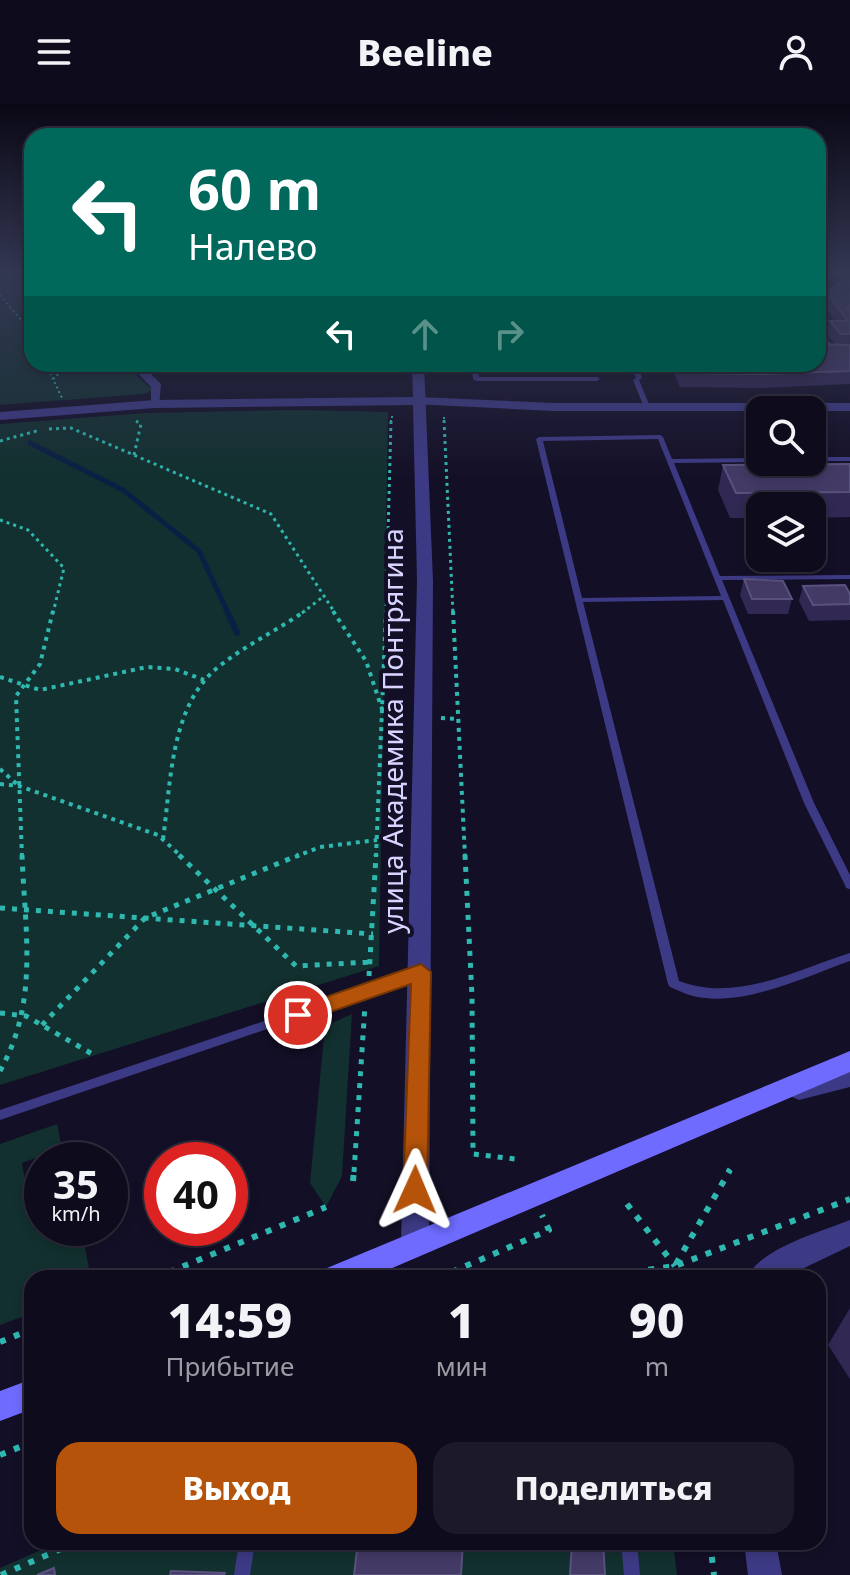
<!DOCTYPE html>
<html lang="ru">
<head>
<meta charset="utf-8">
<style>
	:root { --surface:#0e0b1c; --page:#1c1929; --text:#f1f3f6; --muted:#9b9ba3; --line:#2e2b3b; --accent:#b45309 }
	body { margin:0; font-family:"Noto Sans",sans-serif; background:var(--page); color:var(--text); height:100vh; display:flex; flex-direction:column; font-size:30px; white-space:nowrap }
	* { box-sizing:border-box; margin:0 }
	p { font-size:26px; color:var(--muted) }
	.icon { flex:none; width:44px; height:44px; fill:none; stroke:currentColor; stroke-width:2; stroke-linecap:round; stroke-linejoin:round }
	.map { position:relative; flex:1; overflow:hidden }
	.drawer { position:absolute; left:24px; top:1166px; width:802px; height:280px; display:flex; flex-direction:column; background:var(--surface); border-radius:24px; box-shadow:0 4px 12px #0003,0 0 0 2px var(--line) }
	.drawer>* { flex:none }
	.top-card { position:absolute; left:24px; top:24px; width:802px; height:244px; border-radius:24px; box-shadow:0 4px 12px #0003,0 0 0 2px var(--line); background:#00695c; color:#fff; overflow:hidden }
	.tools { position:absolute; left:746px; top:292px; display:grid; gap:16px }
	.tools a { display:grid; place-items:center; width:80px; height:80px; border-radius:16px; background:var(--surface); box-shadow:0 4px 12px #0003,0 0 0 2px var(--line); font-size:40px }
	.speed { position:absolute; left:24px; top:1038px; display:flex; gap:16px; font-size:40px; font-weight:700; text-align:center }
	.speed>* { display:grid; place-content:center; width:104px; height:104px; border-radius:50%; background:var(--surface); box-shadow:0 4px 12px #0003,0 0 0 2px var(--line); line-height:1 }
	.speed small { font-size:20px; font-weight:400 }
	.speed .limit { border:12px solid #d22; background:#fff; color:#111 }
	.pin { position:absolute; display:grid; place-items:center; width:68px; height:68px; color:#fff; margin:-34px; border:4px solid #fff; border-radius:50%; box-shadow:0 2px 8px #0007 }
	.me { position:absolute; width:88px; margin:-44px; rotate:1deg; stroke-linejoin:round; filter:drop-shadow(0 0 6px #0008) }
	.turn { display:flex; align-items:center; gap:28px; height:168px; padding:0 32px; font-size:36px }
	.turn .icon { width:104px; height:104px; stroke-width:2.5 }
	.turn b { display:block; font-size:56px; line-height:68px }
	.lanes { display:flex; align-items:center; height:76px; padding:0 32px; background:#0003; justify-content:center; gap:40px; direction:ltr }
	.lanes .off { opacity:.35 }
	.eta { display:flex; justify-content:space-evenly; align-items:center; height:136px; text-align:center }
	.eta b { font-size:48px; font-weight:800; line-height:56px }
	.primary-button { display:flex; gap:16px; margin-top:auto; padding:16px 32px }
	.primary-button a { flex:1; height:92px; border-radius:24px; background:var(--accent); color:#fff; font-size:32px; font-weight:800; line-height:92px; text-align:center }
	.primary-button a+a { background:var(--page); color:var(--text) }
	header { display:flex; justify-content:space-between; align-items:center; height:104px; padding:0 32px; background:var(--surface); font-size:36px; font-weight:800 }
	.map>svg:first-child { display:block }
	.green { fill:#12302f }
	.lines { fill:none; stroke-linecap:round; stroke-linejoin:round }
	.stream-far1 { stroke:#0a1f44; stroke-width:5 }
	.stream { stroke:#0a1f44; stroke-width:6 }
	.path-far4 { stroke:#2fb8b0; stroke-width:2; stroke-dasharray:2 3; stroke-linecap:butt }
	.path-far3 { stroke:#2fb8b0; stroke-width:3; stroke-dasharray:3 4; stroke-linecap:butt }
	.path-far2 { stroke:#2fb8b0; stroke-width:4; stroke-dasharray:4 5; stroke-linecap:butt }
	.path-far1 { stroke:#2fb8b0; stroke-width:5; stroke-dasharray:5 7; stroke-linecap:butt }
	.path { stroke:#2fb8b0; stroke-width:6; stroke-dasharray:6 9; stroke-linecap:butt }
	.service { fill:#3d3a85; fill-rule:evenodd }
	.minor { fill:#3d3a85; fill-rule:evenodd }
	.tertiary { fill:#3d3a85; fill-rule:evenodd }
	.secondary { fill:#6f6bff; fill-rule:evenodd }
	.wall { fill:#312854 }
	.building { fill:#433a66; stroke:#5a527e; stroke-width:2 }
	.route { fill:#b45309; stroke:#753606; stroke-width:2 }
	.labels { text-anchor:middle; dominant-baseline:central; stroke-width:8; stroke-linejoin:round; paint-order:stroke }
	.street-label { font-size:28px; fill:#d9d4ff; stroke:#130f26 }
</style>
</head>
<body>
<header><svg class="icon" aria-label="menu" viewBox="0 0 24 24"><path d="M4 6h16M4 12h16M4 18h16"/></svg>Beeline<svg class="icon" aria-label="person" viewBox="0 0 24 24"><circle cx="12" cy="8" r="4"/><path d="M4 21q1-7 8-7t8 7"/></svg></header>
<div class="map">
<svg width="850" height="1471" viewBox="0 0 850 1471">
	<rect width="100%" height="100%" fill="#130f26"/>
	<path class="green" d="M0,169h28l4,12v79h91l30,26 -9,4 -144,11z
		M297,306l91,2 -9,554 -379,119v-661l146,-11z
		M352,910l-10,162 -16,31 -16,-24 15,-157z
		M57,1020l5,24 -40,15 12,66 47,-1 10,50h-59v35l-32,12v-181z
		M59,1438h614l4,33h-677v-7z"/>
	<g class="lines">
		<path class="stream-far1" d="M30,339l93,47 76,61 29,62"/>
		<path class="stream" d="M227,507l10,22"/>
		<path class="path-far4" d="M0,191l32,38
			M46,260l16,34
			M53,275l17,-15
			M444,313v5
			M391,318v-5h4"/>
		<path class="path-far3" d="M444,316l9,193
			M49,325l22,-1 200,86 64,99
			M0,337l40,-11
			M134,351l7,-31 -5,-3
			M0,416l28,10 36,38 -11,45
			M302,509l22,-17
			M386,509l5,-193"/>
		<path class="path-far2" d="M333,507l33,50 18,54 20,1
			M453,507l12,246
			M0,573l40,13 107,-23 28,2 29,11
			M441,614l17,1
			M0,665l19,17
			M0,680l19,2 139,49 24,22
			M163,735c8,-56 7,-132 54,-171 27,-22 59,-37 88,-57
			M22,753l-6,-161 24,-32 13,-53
			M295,753l25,-10 57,-7
			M376,753l10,-246"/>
		<path class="path-far1" d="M179,751l117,111 75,-4
			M465,751l7,141 1,158 42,5
			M0,804l373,26
			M369,872l7,-121
			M0,909l26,3 68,39
			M42,921l103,-107 154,-63
			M0,967c39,-70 25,-138 22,-216
			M354,1068l11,-167
			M728,1068l2,-3"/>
		<path class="path" d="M353,1077l1,-11
			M627,1100l48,62
			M676,1160l54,-94
			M155,1174l171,-71
			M438,1174l111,-48 -7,-15
			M589,1174l86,-12
			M677,1174l-2,-12 175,-67
			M0,1238l32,-13
			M818,1349l7,1
			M0,1351l32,-13
			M710,1438l4,33
			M1,1471l76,-33"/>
		<path class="service" d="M471,260h6l2,13h118l3,2 -3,2h-121l-3,-2z
			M631,260h6l5,14 -3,2 11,27 -1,1 -5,-1 -11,-27 3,-2z
			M660,331l3,2 9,22 88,-1v4l-86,1 46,113 130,-1v4l-128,1 92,223 36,72v14l-4,-1 -1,-3 -41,-82 -81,-203 -140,2 96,379c57,22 117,-11 171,-28v8c-46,16 -107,47 -157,35 -8,-2 -15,-6 -23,-9l-2,-3 -132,-545 3,-2zM658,335l63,157 -139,2 -39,-157z
			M812,353h38v4h-38z
			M419,865l4,1 2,3 -2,3 -423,144v-10z
			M239,1438h16l-5,33h-16z
			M621,1438h16l3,33h-16z"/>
		<path class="minor" d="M821,169h11l-14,11v-8z
			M818,225l19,22v4h-8l-11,-15z
			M129,260h12l20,20 -2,23h-8v-20z
			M418,293l135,6h297v8h-297l-139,-7v-6z
			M850,963v20l-51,13 -9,-4 -3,-7 3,-7z
			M850,1116v26l-67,32h-36c13,-30 74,-46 103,-58z
			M744,1438h32l6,33h-34z"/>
		<path class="tertiary" d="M412,260h12l9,217 -4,662 -4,9 -10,4 -10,-4 -4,-9 16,-662 -4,-176 -258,3 -155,12v-8l155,-12 258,-3z"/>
		<path class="secondary" d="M850,947v21l-481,206h-46l4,-10z
			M32,1275v30l-32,12v-30z"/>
	</g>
	<path class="wall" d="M850,176v104l-89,4 -81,-1 -10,-23h148v-43l4,13 -2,10 16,1 -10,-11 4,-13h5l-8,-11v-6l3,-13z
		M850,360v53l-38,1v-12h-52v12h-30l-12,-28 5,-25z
		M744,475l48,20 -4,15h-40l-8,-19z
		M803,482l47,8v26l-41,1 -10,-20z
		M850,1204v71l-22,-34z
		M571,1438h32l2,33h-36z"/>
	<path class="building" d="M846,172l4,4v26l-4,3h4v25h-9l-11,-13h18l-18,-24v-6z
		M818,217l4,13 -4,2 1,8 31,1v26l-86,3 -82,-1 -4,-9h140z
		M850,360v28l-114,1 -13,-28z
		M744,475l39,2 9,18h-40z
		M845,481l5,9v10l-37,1 -10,-19z
		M358,1438h105l-2,33h-107z
		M572,1438h31l2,33h-35z
		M54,1464l1,7h-18z
		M171,1467l54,2 -1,2h-54z"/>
	<linearGradient id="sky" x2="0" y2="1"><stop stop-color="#0a0815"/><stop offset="0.45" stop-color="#333752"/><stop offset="1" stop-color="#333752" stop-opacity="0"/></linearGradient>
	<rect width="850" height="375" fill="url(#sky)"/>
	<path class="route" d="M421,860l10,8 -4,218 -3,8 -9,3 -8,-3 -4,-8 8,-206 -113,39 -11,-8 4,-6z"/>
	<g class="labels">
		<g class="street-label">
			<text transform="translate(392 627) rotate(-90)">улица Академика Понтрягина</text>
		</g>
	</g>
</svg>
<div class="tools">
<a><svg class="icon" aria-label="search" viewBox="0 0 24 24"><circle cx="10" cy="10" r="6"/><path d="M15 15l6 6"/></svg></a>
<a><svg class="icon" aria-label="layers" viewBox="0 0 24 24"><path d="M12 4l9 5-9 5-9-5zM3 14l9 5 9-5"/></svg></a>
</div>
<div class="speed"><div>35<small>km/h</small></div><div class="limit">40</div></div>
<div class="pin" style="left:298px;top:911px;background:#d93025"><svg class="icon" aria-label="arrive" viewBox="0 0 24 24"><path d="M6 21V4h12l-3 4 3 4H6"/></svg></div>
<svg class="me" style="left:415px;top:1086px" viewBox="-20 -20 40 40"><path d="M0-17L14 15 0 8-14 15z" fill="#b45309" stroke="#fff" stroke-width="4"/></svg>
<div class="top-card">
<div class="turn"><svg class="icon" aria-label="left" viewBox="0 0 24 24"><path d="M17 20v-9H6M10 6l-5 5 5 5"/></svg><div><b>60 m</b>Налево</div></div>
<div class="lanes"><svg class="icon" aria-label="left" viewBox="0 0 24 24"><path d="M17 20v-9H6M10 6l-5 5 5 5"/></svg><svg class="icon off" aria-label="ahead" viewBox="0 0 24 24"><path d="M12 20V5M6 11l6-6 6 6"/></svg><svg class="icon off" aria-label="right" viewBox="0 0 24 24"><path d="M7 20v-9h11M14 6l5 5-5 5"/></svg></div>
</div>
<section class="drawer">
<div class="eta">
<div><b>14:59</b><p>Прибытие</p></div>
<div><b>1</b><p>мин</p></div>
<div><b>90</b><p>m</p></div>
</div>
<div class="primary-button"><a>Выход</a><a>Поделиться</a></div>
</section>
</div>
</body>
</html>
